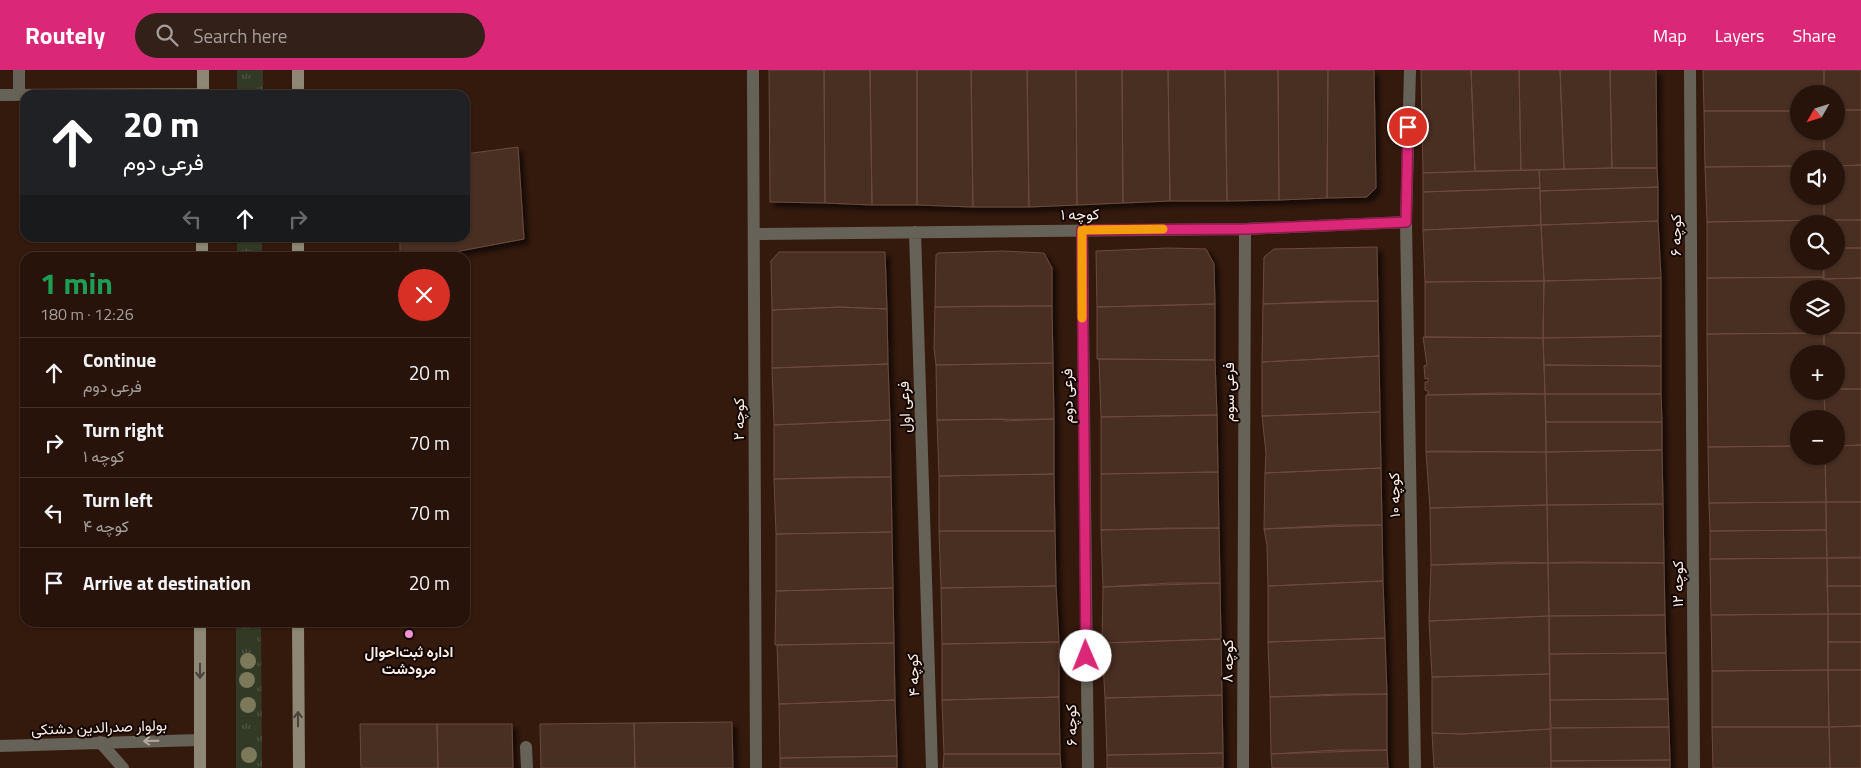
<!DOCTYPE html>
<html lang="en">
<head>
<meta charset="utf-8">
<style>
	:root { --surface:#27130a; --page:#332018; --text:#f1f3f6; --muted:#a49e9c; --line:#43322b; --accent:#db2777 }
	body { margin:0; font-family:"Titillium Web",Vazirmatn,sans-serif; background:var(--page); color:var(--text); height:100vh; display:flex; flex-direction:column; font-size:19px; white-space:nowrap }
	* { box-sizing:border-box; margin:0 }
	p { font-size:16px; color:var(--muted) }
	.icon { flex:none; width:28px; height:28px; fill:none; stroke:currentColor; stroke-width:2; stroke-linecap:round; stroke-linejoin:round }
	.map { position:relative; flex:1; overflow:hidden }
	.panel { position:absolute; left:20px; top:182px; width:450px; height:375px; display:flex; flex-direction:column; background:var(--surface); border-radius:15px; box-shadow:0 1px 4px #0004,0 0 0 1px var(--line) }
	.panel>* { flex:none }
	.top-card { position:absolute; left:20px; top:20px; width:450px; height:152px; border-radius:15px; box-shadow:0 1px 4px #0004,0 0 0 1px var(--line); background:#202124; color:#fff; overflow:hidden }
	.needle { width:32px; rotate:231deg }
	.tools { position:absolute; left:1790px; top:15px; display:grid; gap:10px }
	.tools a { display:grid; place-items:center; width:55px; height:55px; border-radius:50%; background:var(--surface); box-shadow:0 1px 4px #0004,0 0 0 1px var(--line); font-size:25px }
	.pin { position:absolute; display:grid; place-items:center; width:42px; height:42px; color:#fff; margin:-21px; border:2px solid #fff; border-radius:50%; box-shadow:0 1px 5px #0007 }
	.me { position:absolute; width:55px; margin:-28px; rotate:359deg; stroke-linejoin:round; filter:drop-shadow(0 0 4px #0008) }
	.turn { display:flex; align-items:center; gap:18px; height:105px; padding:0 20px; font-size:22px }
	.turn .icon { width:65px; height:65px; stroke-width:2.5 }
	.turn b { display:block; font-size:35px; line-height:42px }
	.lanes { display:flex; align-items:center; height:48px; padding:0 20px; background:#0003; justify-content:center; gap:25px; direction:ltr }
	.lanes .off { opacity:.35 }
	.round { display:grid; place-items:center; flex:none; width:52px; height:52px; border-radius:26px; background:var(--page) }
	.overview { display:flex; align-items:center; justify-content:space-between; height:85px; padding:0 20px }
	h1 { font-size:30px; font-weight:700; line-height:38px; color:#1e9e55 }
	ul { padding:0; list-style:none }
	li { display:flex; align-items:center; gap:15px; height:70px; padding:0 20px; border-top:1px solid var(--line) }
	li div { flex:1 }
	li b { display:block; font-size:19px }
	li em { font-style:normal }
	header { display:flex; align-items:center; gap:30px; box-sizing:border-box; height:70px; padding:0 25px; background:var(--accent); color:#fff }
	header strong { font-size:24px }
	nav { display:flex; gap:28px; margin-inline-start:auto; font-size:18px }
	.search { width:350px; height:45px; background:var(--page); display:flex; align-items:center; gap:12px; box-sizing:border-box; padding:0 18px; border-radius:28px; color:var(--muted); font-size:19px }
	.map>svg:first-child { display:block }
	.grass { fill:url(#grass-tufts) }
	.building { fill:#4a2d21; stroke:#6b4b3e; filter:url(#shadow) }
	.lines { fill:none; stroke-linecap:round; stroke-linejoin:round }
	.minor { stroke:#666257; stroke-width:12 }
	.tertiary { stroke:#666257; stroke-width:12 }
	.secondary { stroke:#8e8775; stroke-width:12 }
	.tree { fill:#7b7959 }
	.oneway { stroke:#4a4137 }
	.oneway2 { stroke:#b2a89f }
	.route-casing { stroke:#8e194d; stroke-width:12 }
	.route { stroke:#db2777; stroke-width:9 }
	.slow { stroke:#f59e0b; stroke-width:9 }
	.poi-dot { fill:#f391d5; stroke:#130704; stroke-width:2 }
	.labels { text-anchor:middle; dominant-baseline:central; stroke-width:4; stroke-linejoin:round; paint-order:stroke }
	.street-label { font-size:15px; fill:#fdede7; stroke:#130704 }
	.poi-label { font-size:15px; font-weight:bold; fill:#fdede7; stroke:#130704 }
</style>
</head>
<body>
<header>
<strong>Routely</strong>
<div class="search"><svg class="icon" aria-label="search" viewBox="0 0 24 24"><circle cx="10" cy="10" r="6"/><path d="M15 15l6 6"/></svg>Search here</div>
<nav><a>Map</a><a>Layers</a><a>Share</a></nav>
</header>
<div class="map">
<svg width="1861" height="698" viewBox="0 0 1861 698">
	<defs>
		<pattern id="grass-tufts" width="24" height="20" patternUnits="userSpaceOnUse" patternTransform="scale(1.25)"><rect width="24" height="20" fill="#323a25"/><path d="M3 7l-1-3M5 7V3M7 7l1-3M15 17l-1-3M17 17v-4M19 17l1-3" fill="none" stroke="#515745"/></pattern>
		<filter id="shadow"><feDropShadow dx="4.5" dy="4.5" stdDeviation="2.5" flood-color="#0009"/></filter>
	</defs>
	<rect width="100%" height="100%" fill="#34190d"/>
	<path class="grass" d="M237,0h26v25h-26z
		M237,168h25v19h-25z
		M236,553h25l1,145h-26z"/>
	<path class="building" d="M769,0h55l1,133 -55,-1z
		M824,0h46l2,135 -47,-2z
		M870,0h47v135h-45z
		M917,0h54l2,137 -56,-2z
		M971,0h56l2,137h-56z
		M1027,0h49l1,135 -48,2z
		M1076,0h46l1,133 -46,2z
		M1122,0h46l2,131 -47,2z
		M1168,0h57l2,131h-57z
		M1225,0h53l1,130 -52,1z
		M1278,0h50l-1,128 -48,2z
		M1328,0h46l2,118 -9,9 -40,1z
		M1421,0h50l4,101 -52,2z
		M1471,0h48l2,100 -46,1z
		M1519,0h41l4,99 -43,1z
		M1560,0h50l2,98 -48,1z
		M1610,0h46l1,98h-45z
		M1703,0h121v24h-25v17h-95z
		M1824,0h37v40h-25v-16h-12z
		M1836,40h25v55l-25,1v-7h-12v-28h12z
		M1704,41h95v20h25v28h-25v7l-94,1z
		M518,77l6,92 -75,14 -49,3v-18h65v-84z
		M1861,95v55h-37v-24h12v-30z
		M1799,96v30h25v24l-117,2 -2,-55z
		M1612,98h45l1,19 -118,4 -1,-21z
		M1539,100l1,18 -117,4v-19z
		M1658,117v34l-117,4 -1,-34z
		M1540,118l1,37 -118,5v-38z
		M1824,150h37v28h-25v-24h-12z
		M1824,150v4h-25v37h25v16l-117,1v-56z
		M1658,151l3,57 -117,3 -3,-56z
		M1541,155l3,56 -119,1 -2,-52z
		M1377,177l1,54 -115,3 1,-47 10,-8z
		M1168,178l38,1 8,15 1,40 -118,3 -1,-56z
		M1836,178h25v30l-38,1 1,-18h12z
		M1002,181l42,2 8,15v38l-117,1 1,-52 2,-2z
		M779,182h106l2,57 -47,-2 -68,3 -1,-49z
		M1824,207v12h-25v37h25v7l-117,1v-56z
		M1661,208v58l-118,2 1,-57z
		M1861,208v55h-37v-7h12v-37h-13v-10z
		M1544,211l-1,57 -118,-1v-55z
		M1332,231h46l1,55 -117,6 1,-58z
		M1215,234v56l-118,-1v-52z
		M990,236h62l1,57 -117,2 -2,-17 1,-41z
		M840,237l47,2 1,55 -116,4v-58z
		M1824,263h37v56h-25v-35h-12z
		M1824,263v21h-25v37h25l1,28h-26v27l-91,1 -1,-113z
		M1661,266v30l-117,-1 -1,-27z
		M1423,267l120,1 2,56 -117,1v-4l-3,-1v-8h3v-4l-3,1 -1,-13 3,-1z
		M1379,286l1,56 -118,4v-54z
		M1099,289l116,1 2,55 -116,2z
		M1053,293l1,56 -117,1 -1,-55z
		M888,294l2,56 -116,5 -2,-57z
		M1544,295l117,1v28h-116z
		M1836,319h25v56l-25,1v-27h-11l-1,-28h12z
		M1502,323l43,1 1,58h-120v-57z
		M1545,324h116l1,28h-116z
		M1380,342l1,56 -116,5 1,-20 -4,-37z
		M1217,345l1,57 -117,2v-57z
		M1005,349v2l49,-2v55l-115,2 -2,-56z
		M890,350l1,57 -117,2v-54z
		M1546,352h116v28l-116,2z
		M1861,375v57h-35l-1,-46h11v-10z
		M1799,376v10h26l1,46 -117,1 -1,-56z
		M1662,380l1,54 -116,1 -1,-53z
		M1429,381l117,1 1,53 -117,3 -4,-56z
		M1381,398l1,57 -118,4 1,-56z
		M1218,402l1,56 -118,2v-56z
		M1054,404l1,57h-116v-55z
		M844,407h47l1,55 -116,2 -2,-55z
		M1826,432h35v55l-34,1z
		M1826,432v28l-116,1 -1,-28z
		M1663,434l1,59h-116l-1,-58z
		M1547,435l1,58 -117,2 -1,-57z
		M1335,455h47l1,56 -115,5 -1,-41 -3,-16z
		M1172,458h47l1,55 -117,4 -2,-57z
		M1826,460l1,28 -117,1v-28z
		M939,461h116l1,55 -115,2z
		M892,462l1,56 -117,3v-57z
		M1827,488l1,56 -117,1 -1,-56z
		M1827,488h34v28h-34z
		M1511,492l37,1 1,53 -120,5 2,-56z
		M1575,492l89,1 1,52 -116,1 -1,-53z
		M1383,511l2,57 -117,4v-56z
		M1170,513h50l1,56 -119,4 1,-56z
		M1056,516l3,56 -117,2 -1,-56z
		M1827,516h34v28h-33z
		M893,518l1,55 -119,2 1,-54z
		M1828,544v56l-116,1 -1,-56z
		M1828,544h33v28h-33z
		M1665,545l1,38 -117,1v-38z
		M1549,546l1,58 -118,3 -3,-56z
		M1385,568l2,56 -117,3 -2,-55z
		M1221,569l1,56 -117,3 -3,-55z
		M1059,572v55l-117,3v-56z
		M1828,572h33v28h-33z
		M894,573l1,57 -116,4 -2,-59z
		M1666,583l2,46 -118,1 -1,-46z
		M1828,600l1,57h-117v-56z
		M1828,600h33v56l-32,1z
		M1550,604v55l-87,5 -31,-1v-56z
		M1339,624h48v56l-116,4 -1,-57z
		M1222,625l1,58 -116,2 -2,-57z
		M1059,627l1,57h-116l-2,-54z
		M1668,629l1,28 -118,1 -1,-28z
		M895,630l2,56 -117,2 -1,-54z
		M732,652l1,46h-98l-1,-45z
		M634,653l1,45h-94l-1,-44z
		M360,654h77l1,44h-77z
		M437,654h75l1,44h-75z
		M1861,656v42h-31l-1,-41z
		M1669,657l1,33 -119,1v-33z
		M1712,657h117l1,41h-117z
		M1550,659l1,39h-117l-2,-35 31,1z
		M1337,680h50l1,18h-116l-1,-14z
		M1223,683v15h-116v-13z
		M944,684h116l1,14h-118z
		M897,686v12h-117v-10z
		M1670,690v8h-119v-7z"/>
	<g class="lines">
		<path class="minor" d="M19,0v24
			M753,0l3,698
			M1410,0l-4,152 9,546
			M1690,0l4,698
			M0,25l203,-1
			M1082,160l6,538
			M915,162l17,536
			M754,164l491,-5 161,-7
			M526,677l1,21
			M1243,698l2,-539"/>
		<path class="tertiary" d="M100,672l23,26
			M0,676l199,-6"/>
		<path class="secondary" d="M203,25v-25
			M298,25v-25
			M202,188v-20
			M298,188v-20
			M298,552l1,146
			M200,698v-146"/>
	</g>
	<g class="tree">
		<circle cx="248" cy="591" r="8"/>
		<circle cx="247" cy="610" r="8"/>
		<circle cx="248" cy="635" r="8"/>
		<circle cx="249" cy="685" r="8"/>
	</g>
	<defs><path id="oneway-shaft" d="M-6 0H5M1.5-3L5.5 0L1.5 3" fill="none" stroke-width="1.6" stroke-linecap="round" stroke-linejoin="round" transform="scale(1.25)"/></defs>
	<g class="oneway">
		<use href="#oneway-shaft" transform="translate(200 601) rotate(90)"/>
		<use href="#oneway-shaft" transform="translate(298 649) rotate(-90)"/>
	</g>
	<use class="oneway2" href="#oneway-shaft" transform="translate(151 671) rotate(179)"/>
	<g class="lines">
		<g class="route-casing">
			<path id="route" d="M1086,586l-4,-426 163,-1 161,-7 2,-95"/>
		</g>
		<use href="#route" class="route"/>
		<path class="slow" d="M1082,248v-88l81,-1"/>
	</g>
	<circle class="poi-dot" cx="409" cy="564" r="5"/>
	<g class="labels">
		<g class="street-label">
			<text transform="translate(1080 144) rotate(-1)">کوچه ۱</text>
			<text transform="translate(1675 165) rotate(-90)">کوچه ۶</text>
			<text transform="translate(1228 322) rotate(-90)">فرعی سوم</text>
			<text transform="translate(1067 326) rotate(-91)">فرعی دوم</text>
			<text transform="translate(904 337) rotate(-92)">فرعی اول</text>
			<text transform="translate(738 349) rotate(-90)">کوچه ۲</text>
			<text transform="translate(1394 425) rotate(-91)">کوچه ۱۰</text>
			<text transform="translate(1677 514) rotate(-90)">کوچه ۱۲</text>
			<text transform="translate(1227 591) rotate(-90)">کوچه ۸</text>
			<text transform="translate(913 605) rotate(-92)">کوچه ۴</text>
			<text transform="translate(1071 655) rotate(-91)">کوچه ۶</text>
			<text transform="translate(99 657) rotate(-2)">بولوار صدرالدین دشتکی</text>
		</g>
		<g class="poi-label">
			<text x="409" y="581">اداره ثبت‌احوال<tspan x="409" dy="17">مرودشت</tspan></text>
		</g>
	</g>
</svg>
<div class="tools">
<a><svg class="needle" viewBox="-14 -14 28 28"><path d="M0-13l5 13h-10z" fill="#e53935"/><path d="M0 13l5-13h-10z" fill="#a49e9c"/></svg></a>
<a><svg class="icon" aria-label="sound" viewBox="0 0 24 24"><path d="M4 9h4l5-4v14l-5-4H4zM17 9q2 3 0 6"/></svg></a>
<a><svg class="icon" aria-label="search" viewBox="0 0 24 24"><circle cx="10" cy="10" r="6"/><path d="M15 15l6 6"/></svg></a>
<a><svg class="icon" aria-label="layers" viewBox="0 0 24 24"><path d="M12 4l9 5-9 5-9-5zM3 14l9 5 9-5"/></svg></a>
<a>+</a>
<a>−</a>
</div>
<div class="pin" style="left:1408px;top:57px;background:#d93025"><svg class="icon" aria-label="arrive" viewBox="0 0 24 24"><path d="M6 21V4h12l-3 4 3 4H6"/></svg></div>
<svg class="me" style="left:1086px;top:586px" viewBox="-20 -20 40 40"><circle r="19" fill="#fff"/><path d="M0-13L10 11 0 6-10 11z" fill="#db2777"/></svg>
<div class="top-card">
<div class="turn"><svg class="icon" aria-label="ahead" viewBox="0 0 24 24"><path d="M12 20V5M6 11l6-6 6 6"/></svg><div><b>20 m</b>فرعی دوم</div></div>
<div class="lanes"><svg class="icon off" aria-label="left" viewBox="0 0 24 24"><path d="M17 20v-9H6M10 6l-5 5 5 5"/></svg><svg class="icon" aria-label="ahead" viewBox="0 0 24 24"><path d="M12 20V5M6 11l6-6 6 6"/></svg><svg class="icon off" aria-label="right" viewBox="0 0 24 24"><path d="M7 20v-9h11M14 6l5 5-5 5"/></svg></div>
</div>
<section class="panel">
<div class="overview"><div><h1>1 min</h1><p>180 m · 12:26</p></div><a class="round" style="background:#d93025;color:#fff"><svg class="icon" aria-label="close" viewBox="0 0 24 24"><path d="M6 6l12 12M18 6L6 18"/></svg></a></div>
<ul>
<li><svg class="icon" aria-label="ahead" viewBox="0 0 24 24"><path d="M12 20V5M6 11l6-6 6 6"/></svg><div><b>Continue</b><p>فرعی دوم</p></div><em>20 m</em></li>
<li><svg class="icon" aria-label="right" viewBox="0 0 24 24"><path d="M7 20v-9h11M14 6l5 5-5 5"/></svg><div><b>Turn right</b><p>کوچه ۱</p></div><em>70 m</em></li>
<li><svg class="icon" aria-label="left" viewBox="0 0 24 24"><path d="M17 20v-9H6M10 6l-5 5 5 5"/></svg><div><b>Turn left</b><p>کوچه ۴</p></div><em>70 m</em></li>
<li><svg class="icon" aria-label="arrive" viewBox="0 0 24 24"><path d="M6 21V4h12l-3 4 3 4H6"/></svg><div><b>Arrive at destination</b></div><em>20 m</em></li>
</ul>
</section>
</div>
</body>
</html>
